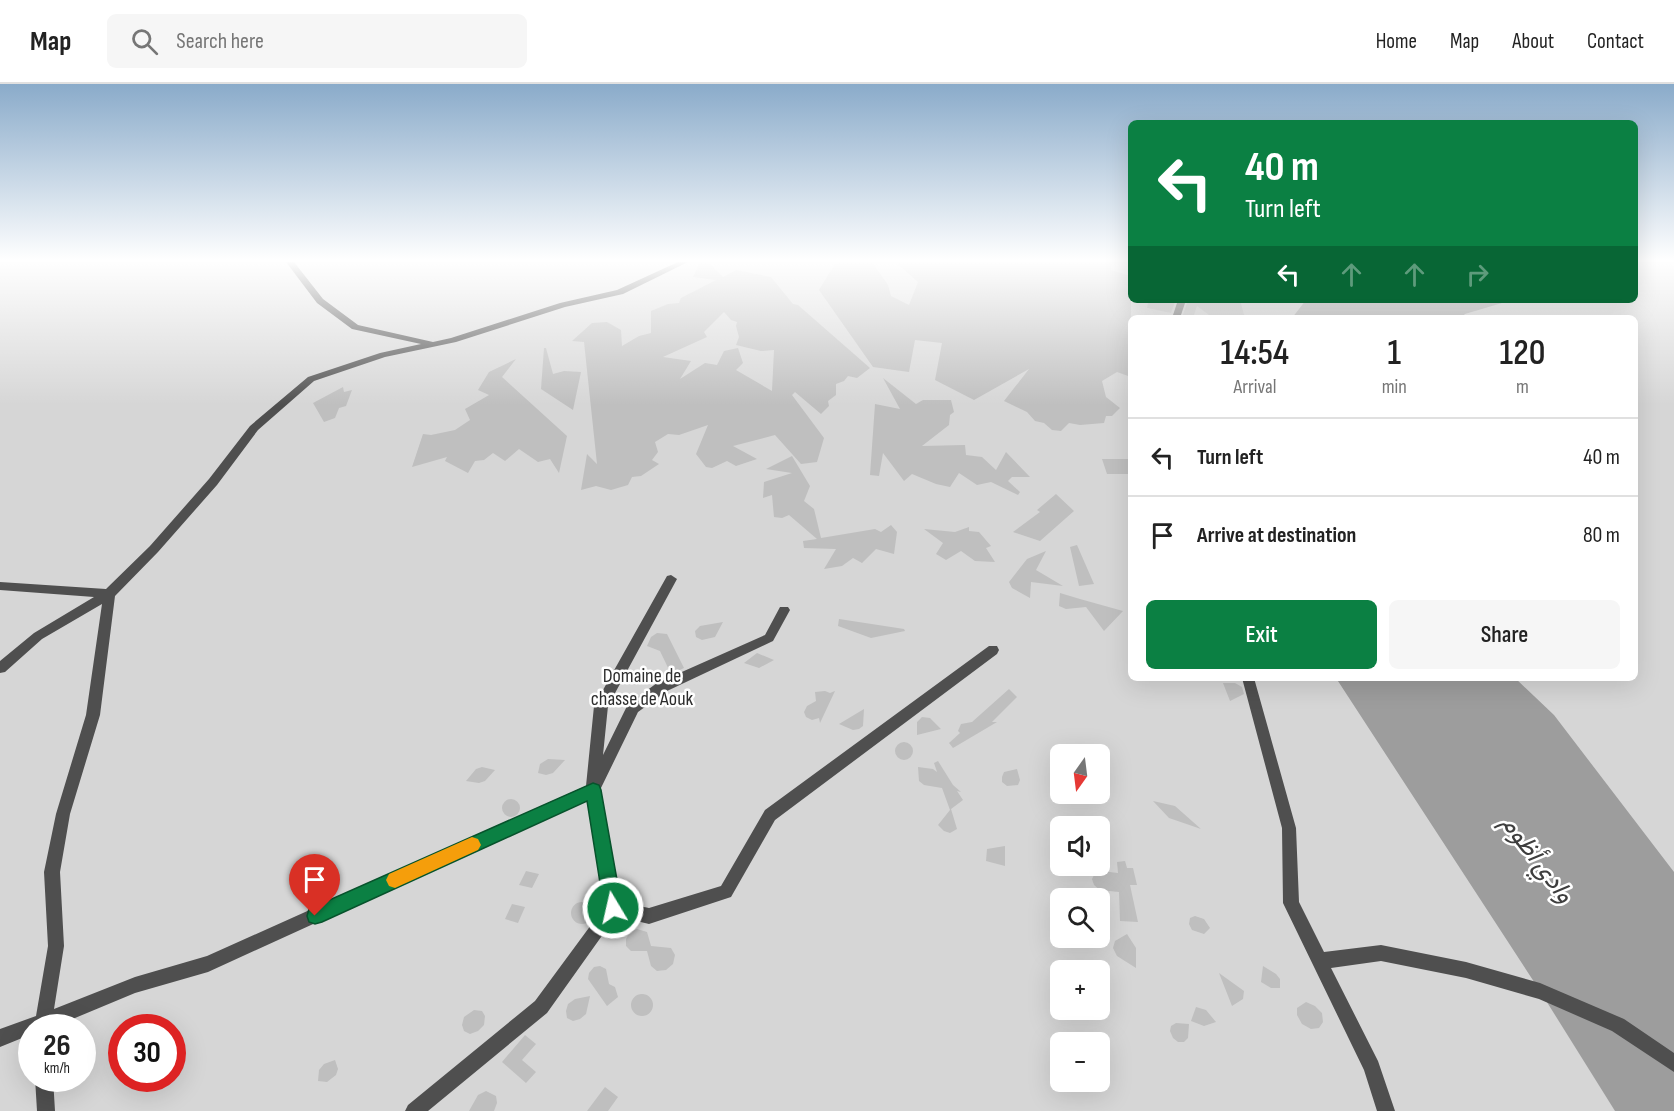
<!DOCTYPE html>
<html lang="en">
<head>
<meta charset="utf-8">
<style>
	:root { --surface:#fff; --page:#f6f6f6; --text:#222; --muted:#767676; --line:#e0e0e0; --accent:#0b8043 }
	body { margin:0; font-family:"Sofia Sans Condensed",Vazirmatn,sans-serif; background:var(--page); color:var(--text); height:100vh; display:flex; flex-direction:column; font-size:22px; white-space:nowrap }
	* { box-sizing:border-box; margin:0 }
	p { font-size:20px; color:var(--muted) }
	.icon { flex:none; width:33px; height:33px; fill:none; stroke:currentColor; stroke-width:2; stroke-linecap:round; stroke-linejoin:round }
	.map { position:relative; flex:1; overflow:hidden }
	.panel { position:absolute; left:1128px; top:231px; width:510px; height:366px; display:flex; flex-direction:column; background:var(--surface); border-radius:9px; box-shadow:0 6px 24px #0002 }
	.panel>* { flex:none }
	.banner { position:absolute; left:1128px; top:36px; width:510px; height:183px; border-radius:9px; box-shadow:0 6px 24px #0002; background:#0b8043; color:#fff; overflow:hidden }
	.needle { width:39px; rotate:194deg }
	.buttons { position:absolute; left:1050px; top:660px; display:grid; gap:12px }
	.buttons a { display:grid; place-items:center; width:60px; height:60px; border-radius:9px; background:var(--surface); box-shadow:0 6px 24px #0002; font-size:30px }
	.speed { position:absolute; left:18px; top:930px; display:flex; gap:12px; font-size:30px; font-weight:700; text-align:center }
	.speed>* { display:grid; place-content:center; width:78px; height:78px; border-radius:50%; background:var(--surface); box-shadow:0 6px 24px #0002; line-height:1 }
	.speed small { font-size:15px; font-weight:400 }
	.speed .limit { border:9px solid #d22; background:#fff; color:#111 }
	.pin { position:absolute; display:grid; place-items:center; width:51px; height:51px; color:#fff; margin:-62px -26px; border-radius:50% 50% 50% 0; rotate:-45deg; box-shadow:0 0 6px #0007 }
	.pin .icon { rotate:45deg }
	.me { position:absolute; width:66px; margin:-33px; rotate:351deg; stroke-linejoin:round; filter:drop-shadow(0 0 4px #0008) }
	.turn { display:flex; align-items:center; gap:21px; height:126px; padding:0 18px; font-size:27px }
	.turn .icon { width:78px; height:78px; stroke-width:2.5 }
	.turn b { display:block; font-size:42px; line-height:51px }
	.lanes { display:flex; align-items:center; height:57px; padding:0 18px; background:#0003; justify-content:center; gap:30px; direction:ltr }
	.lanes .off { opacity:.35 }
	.eta { display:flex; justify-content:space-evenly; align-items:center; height:102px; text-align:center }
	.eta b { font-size:36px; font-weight:600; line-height:42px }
	.action { display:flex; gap:12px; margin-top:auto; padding:12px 18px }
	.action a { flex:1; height:69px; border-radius:9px; background:var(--accent); color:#fff; font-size:24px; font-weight:600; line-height:69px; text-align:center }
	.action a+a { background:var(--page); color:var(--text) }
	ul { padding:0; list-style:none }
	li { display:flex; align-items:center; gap:18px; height:78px; padding:0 18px; border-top:2px solid var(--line) }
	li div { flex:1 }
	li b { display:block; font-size:22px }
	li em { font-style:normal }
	header { display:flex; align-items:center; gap:36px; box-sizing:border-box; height:84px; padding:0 30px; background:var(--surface); border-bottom:2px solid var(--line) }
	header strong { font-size:28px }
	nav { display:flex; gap:33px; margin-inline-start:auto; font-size:21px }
	.search { width:420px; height:54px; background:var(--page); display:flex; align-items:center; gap:15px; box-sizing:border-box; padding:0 21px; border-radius:9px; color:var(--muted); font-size:22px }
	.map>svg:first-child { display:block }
	.green { fill:#d6d6d6; fill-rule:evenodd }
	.water { fill:#9d9d9d }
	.building { fill:#bfbfbf; fill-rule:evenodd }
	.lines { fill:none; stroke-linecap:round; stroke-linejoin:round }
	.street { fill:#4f4f4f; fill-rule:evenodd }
	.route { fill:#0b8043; stroke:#07532c; stroke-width:1.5 }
	.slow { fill:#f59e0b }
	.labels { text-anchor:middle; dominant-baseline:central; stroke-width:5; stroke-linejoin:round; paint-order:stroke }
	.park-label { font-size:20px; fill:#2d2d2d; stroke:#fff }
	.near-water-label { font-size:26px; font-style:italic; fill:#3e3e3e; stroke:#fff }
</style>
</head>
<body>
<header>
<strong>Map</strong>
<div class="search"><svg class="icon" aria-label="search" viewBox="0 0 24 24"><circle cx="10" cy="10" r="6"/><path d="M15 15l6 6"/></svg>Search here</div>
<nav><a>Home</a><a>Map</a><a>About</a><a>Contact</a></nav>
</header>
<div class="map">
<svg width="1674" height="1027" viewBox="0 0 1674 1027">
	<rect width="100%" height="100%" fill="#fff"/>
	<path class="green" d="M0,178h1131v38h504v-38h39v849h-1674zM1131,234h504v360h-504zM1060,670h40v40h-40zM1060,742h40v40h-40zM1060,814h40v40h-40zM1060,886h40v40h-40zM32,944h50v50h-50zM122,944h50v50h-50zM1060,958h40v40h-40z"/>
	<path class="water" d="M1306,216h206l-47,14 -4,4h-169z
		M1336,594h179l39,37 120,157v239h-59l-75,-120z"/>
	<path class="building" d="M700,178h8l15,15 13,-7 35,7 22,27 5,1 72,63 -13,10 -9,-2 -4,5 -8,3v11l-8,6 1,5 -8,8 -26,-22 -3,3 32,43 -7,24 -16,2 -26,-29 -42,11 24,13 -21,7 -9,-5 -15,7 -6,-1 -10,-13 12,-29 -29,10 -11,-1 -13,8 3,10 -6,8 7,4 -18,12 -9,1 -4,8 -17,5 -15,-4 -15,4 6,-36 10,10 -13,-122 -12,-1 20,-18 15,-1 14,8 1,16 17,-10 12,-3v-22l17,-7 11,-1 2,-5 35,-18 -23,-3zM724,228l7,8 6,2 -1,4 3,11 -3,8 25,6 13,-1 -2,41 -36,-21 7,-7 -5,-15 -14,3 -7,14 -12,-2 -25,16 11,-18 -28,-4 44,-20 -3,-5z
		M836,178h36l16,23 3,11 18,9 9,-23 -23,-20h217l-1,8 20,6v101l-14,-5 -15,9 4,16 14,11 -8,8h-6l-2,7 -24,2 -11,-2 -8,8 -9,-1 -8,-7 -9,-2 -8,-9 -23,-11 25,-32 -55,31 -39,-20 7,-37 -27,-3 -6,32 -36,-5 -54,-77z
		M1188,216h52l5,18h-32l-16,-12 -4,12 -10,-3z
		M1175,218l-4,11 -24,-5 1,-5z
		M544,264h2l7,26 11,-3 17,1 -8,38 -32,-21z
		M516,275l-14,18 65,59 -8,37 -9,-14 -12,3 -19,-13 -14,12 -12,-8 -9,7 -9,1 -7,12 -23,-12 2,-4 -35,10 11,-33 8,1 24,-5 15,-10 -5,-11 24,-14 -11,-5 11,-18z
		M883,294l33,26 7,-4h28l3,12 -4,3 -1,10 -27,21 43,-1 1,10 16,2 14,13 10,-18 24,25h-18l-4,4 12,11 -2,3 -27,-13 -14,3 -18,-12 -9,14 -14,-3 -24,-10 -8,7 -21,-28 -4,23 -9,-1 5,-71 25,5z
		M343,303l1,5 8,-2 -6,16 -7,2 -4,10 -11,4 -11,-19z
		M792,372l18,30 -6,15 10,8 7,29 54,-9 6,3 10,-7 6,7 -3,22 -18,-5 -14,14 -9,-5 -11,8 -18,3 12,-20 -32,-1 -1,-7 14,-2 -28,-24 -7,3 -8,-1 -2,-22 -9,3 1,-16 28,-9 -26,-4z
		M1102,375h29v15h-24z
		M1056,410l18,17 -34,30 -27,-9 27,-20 -3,-2z
		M969,443v4l10,1 12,14 -5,2 9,14 -20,-1 -14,-10 -15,9 -10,-6 7,-11 -19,-14 31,3z
		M1077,461l17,39 -15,2 -9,-39z
		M1046,467l-10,19 27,16 -32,-4 -1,16 -18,-10 -3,-6 18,-23z
		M1060,509l20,6 43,12 -19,20 -18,-24 -20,2 -7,-3z
		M839,535l65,10 1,2 -34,7 -33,-12z
		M723,538l-8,15 -13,3 -6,-3 -1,-6 5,-5z
		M657,549l10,1 17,34 -13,6 -11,-23 -13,-5 4,-9z
		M757,569l17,7 -15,8 -15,-5z
		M1223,599h12l7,4 2,7 -14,7z
		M1009,605l8,8 -25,25h5l-44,26 -4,-5 11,-10 -2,-2 3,-7 11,-2z
		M825,607l5,2 5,-2 -15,32 -1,-5 -7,2 -6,-3 -2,-5 3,-6 9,-5 -1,-9z
		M864,625l-1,17 -4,3 -6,1 -14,-6z
		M922,633l8,1 11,11 -24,6v-13z
		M895 667a9 9 0 1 1 18 0a9 9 0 1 1-18 0Z
		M548,675l17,1 -12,13 -7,2 -8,-2 2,-9z
		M938,677l15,24 8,7 -4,-1 6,9 -12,9 6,20 -7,4 -6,-2 -6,-6 12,-15 -8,-22 -18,-3 -5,-4 -1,-14 15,2 4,3 -3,-9z
		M482,683l13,3 -10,11 -6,2 -13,-2 10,-12z
		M1017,685l3,11 -2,5 -11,1 -5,-4v-5l2,-5z
		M502 724a9 9 0 1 1 18 0a9 9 0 1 1-18 0Z
		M1153,717l22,5 26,23 -32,-11z
		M1005,762v20l-19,-5 1,-12z
		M1125,777l2,7h6l4,17h-7l8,37 -18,-1 -1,-29 -19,-2 -6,-5 -2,-6 3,-6 6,-2 17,2 -1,-11z
		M526,787l13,3 -7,14 -13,-3z
		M571 829a11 11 0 1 1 22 0a11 11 0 1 1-22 0Z
		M512,820l13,3 -7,16 -13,-4z
		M1195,832l9,3 6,9 -6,6 -12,-4 -3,-6 1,-6z
		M637,845l10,3 4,14 20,2 4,7 -2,9 -7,6 -9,1 -6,-5 -4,-15h-16l-5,-5v-7l4,-7z
		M1127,850l9,14v20l-19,-12 -4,-8 2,-7z
		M600,882l6,3 3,15 6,3 3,10 -11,9 -19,-27 1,-6 5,-6z
		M1263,882l13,8 4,5v9h-9l-10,-6z
		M1219,889l25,18 -1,8 -11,7z
		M631 921a11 11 0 1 1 22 0a11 11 0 1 1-22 0Z
		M590,912l-4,18 -6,5 -7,2 -6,-3 -1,-7 2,-7 7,-5z
		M1306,918l9,4 7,7 1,9 -4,6 -8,1 -9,-5 -5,-9v-7z
		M1196,923l10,3 10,12 -12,4 -13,-5z
		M474,926l8,1 3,5 -1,9 -6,6 -8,3 -6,-3 -2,-6 2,-8z
		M1176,939l13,1 -1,14 -4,4h-6l-5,-4 -3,-7 1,-5z
		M525,951l11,9 -14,16 14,12 -10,11 -24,-21z
		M335,976l3,9 -2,6 -9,7 -9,-1 1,-11 5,-6z
		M605,1003l13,10 -10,14h-21z
		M486,1007l10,5 1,7 -3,8h-25l9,-16z"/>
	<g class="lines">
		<path class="street" d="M286,178h8l29,37 35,26 75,17 18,-4 109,-35 57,-13 61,-28h10l-65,32 -58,13 -109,35 -71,15 -71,24 -56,49 -41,55 -59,67 -43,44 -15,119 -30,99 -10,58 4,74 -10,63 81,-32 72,-21 379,-170 8,-80 73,-130 4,-1 6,4 -69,127 -5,49 25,-51 29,-21 108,-48 15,-28h8l2,3 -17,31 -106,50 -29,21 -38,78 20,112 29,6 72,-22 44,-76 224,-164h8l2,4 -2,4 -222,166 -44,77 -82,27 -33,-8 -69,97 -119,98h-23l3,-6 127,-104 70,-95 -18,-107 -379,173 -73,21 -84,35h-19v6l-32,13v-18l36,-13 12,-70 -4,-74 12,-58 30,-99 16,-111 -60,35 -37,33 -5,1v-12l34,-28 60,-36 -94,-7v-8l106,7 44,-43 59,-67 41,-53 58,-49 72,-24 41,-9 -69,-15 -35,-26z
			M1178,216h8l-6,18h-8z
			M1242,594h12l42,150 3,74 25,50 57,-7 85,17 74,21 84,36 50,34v19l-62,-41 -73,-32 -73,-21 -85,-17 -50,7 47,93 17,50h-18l-13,-41 -81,-167 -1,-75z
			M35,994h18l2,33h-18z"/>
	</g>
	<linearGradient id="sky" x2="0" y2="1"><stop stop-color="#8aabca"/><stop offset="0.55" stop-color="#fff"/><stop offset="1" stop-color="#fff" stop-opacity="0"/></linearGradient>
	<rect width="1674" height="321" fill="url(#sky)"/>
	<path class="route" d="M593,699l6,2 2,5 21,118 -3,6 -6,3 -6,-3 -3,-6 -17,-107 -265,121 -7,2 -6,-2 -2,-6 2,-7z"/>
	<path class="slow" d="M472,753l6,2 3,6 -3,5 -83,38 -6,-2 -3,-6 3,-6z"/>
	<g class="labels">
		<g class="park-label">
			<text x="642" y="592">Domaine de<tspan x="642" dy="23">chasse de Aouk</tspan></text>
		</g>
		<g class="near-water-label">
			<text transform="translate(1537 775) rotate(53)">وادي أظوم</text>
		</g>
	</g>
</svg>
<div class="buttons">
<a><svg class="needle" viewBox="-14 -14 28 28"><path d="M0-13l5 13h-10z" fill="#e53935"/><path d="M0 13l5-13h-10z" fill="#767676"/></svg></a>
<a><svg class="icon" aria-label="sound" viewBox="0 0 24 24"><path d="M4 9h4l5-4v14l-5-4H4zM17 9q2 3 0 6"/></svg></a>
<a><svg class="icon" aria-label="search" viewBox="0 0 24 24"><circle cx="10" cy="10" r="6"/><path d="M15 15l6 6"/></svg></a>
<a>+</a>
<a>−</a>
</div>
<div class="speed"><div>26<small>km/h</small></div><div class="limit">30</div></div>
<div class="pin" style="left:315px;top:832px;background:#d93025"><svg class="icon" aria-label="arrive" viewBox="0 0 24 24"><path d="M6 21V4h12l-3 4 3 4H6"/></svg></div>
<svg class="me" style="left:613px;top:824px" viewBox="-20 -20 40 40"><circle r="17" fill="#0b8043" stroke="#fff" stroke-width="3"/><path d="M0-11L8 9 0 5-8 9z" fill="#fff"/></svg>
<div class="banner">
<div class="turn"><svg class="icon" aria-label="left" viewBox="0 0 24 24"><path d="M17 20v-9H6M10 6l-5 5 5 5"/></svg><div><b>40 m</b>Turn left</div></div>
<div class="lanes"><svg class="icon" aria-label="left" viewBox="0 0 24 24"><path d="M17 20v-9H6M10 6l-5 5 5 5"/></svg><svg class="icon off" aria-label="ahead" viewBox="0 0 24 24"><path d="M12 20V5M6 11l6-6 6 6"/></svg><svg class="icon off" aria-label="ahead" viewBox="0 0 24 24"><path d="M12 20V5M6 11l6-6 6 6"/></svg><svg class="icon off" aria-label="right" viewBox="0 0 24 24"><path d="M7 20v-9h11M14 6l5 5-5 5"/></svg></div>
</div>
<section class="panel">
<div class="eta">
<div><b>14:54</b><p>Arrival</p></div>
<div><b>1</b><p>min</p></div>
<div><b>120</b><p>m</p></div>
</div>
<ul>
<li><svg class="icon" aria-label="left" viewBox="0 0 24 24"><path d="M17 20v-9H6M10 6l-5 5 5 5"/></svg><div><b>Turn left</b></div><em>40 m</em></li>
<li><svg class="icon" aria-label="arrive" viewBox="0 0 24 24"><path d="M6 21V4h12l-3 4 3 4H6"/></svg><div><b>Arrive at destination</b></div><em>80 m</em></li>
</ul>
<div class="action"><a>Exit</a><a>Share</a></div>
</section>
</div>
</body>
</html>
